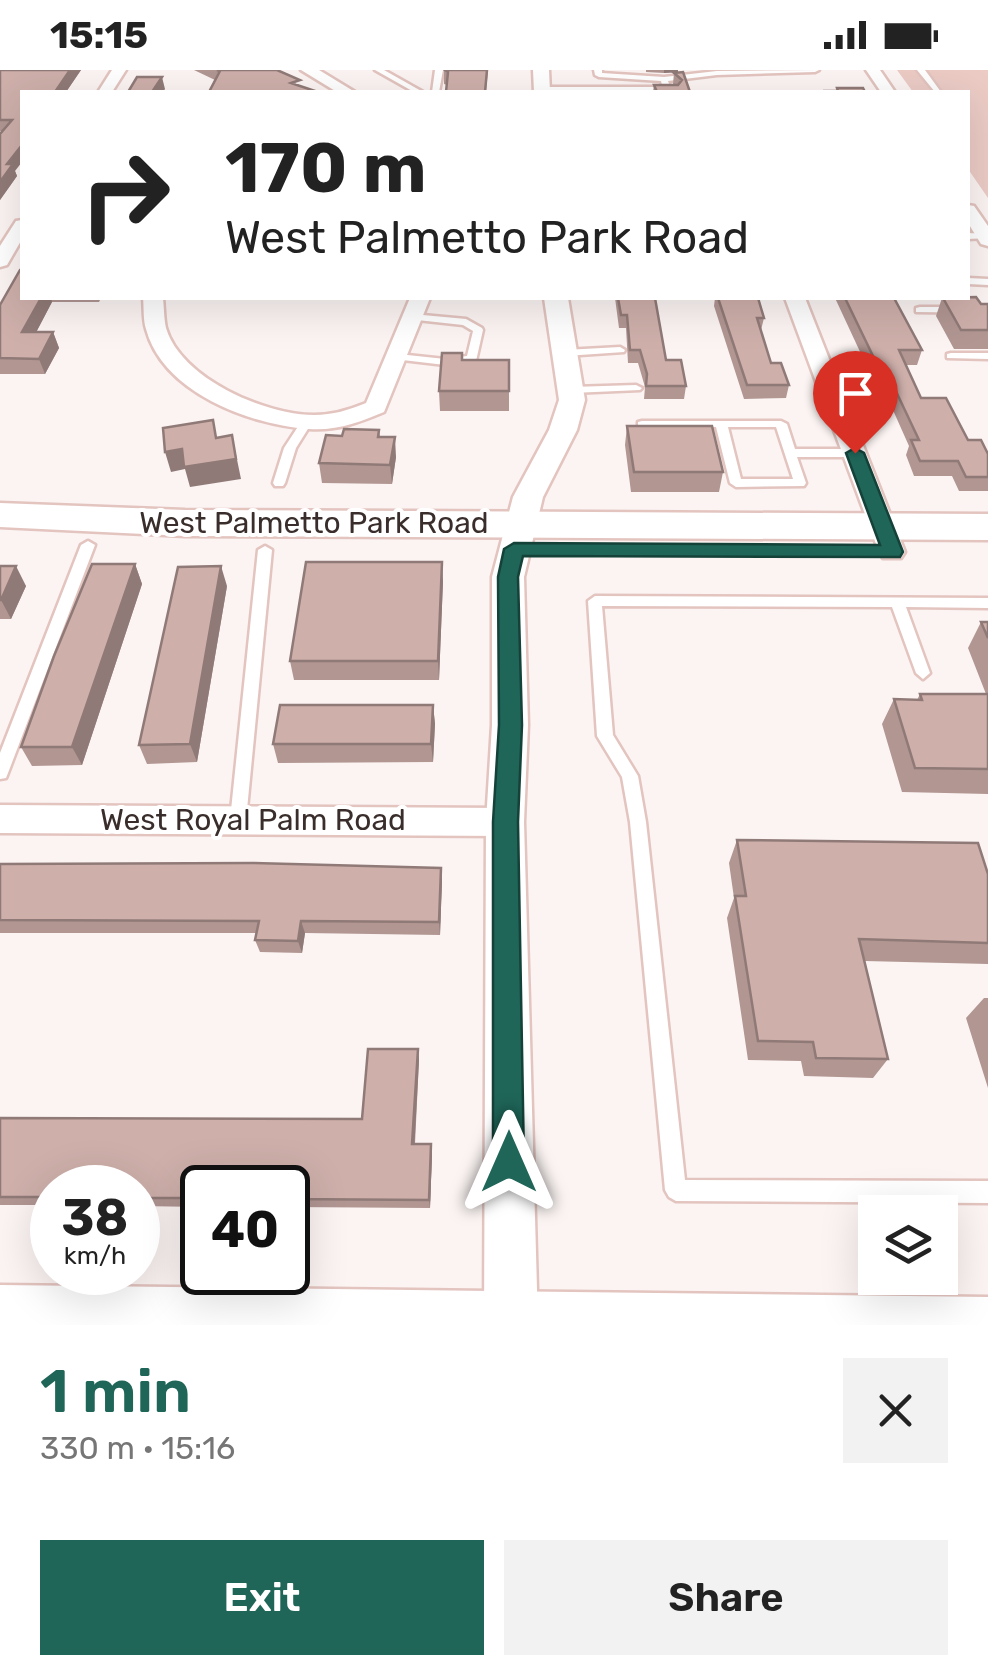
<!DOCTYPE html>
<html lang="en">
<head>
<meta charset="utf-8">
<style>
	:root { --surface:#fff; --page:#f2f2f2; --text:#222; --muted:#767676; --accent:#1f6558 }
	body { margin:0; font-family:Rubik,sans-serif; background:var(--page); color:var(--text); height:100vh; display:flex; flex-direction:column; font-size:38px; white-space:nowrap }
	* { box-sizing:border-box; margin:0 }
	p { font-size:32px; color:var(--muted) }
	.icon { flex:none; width:55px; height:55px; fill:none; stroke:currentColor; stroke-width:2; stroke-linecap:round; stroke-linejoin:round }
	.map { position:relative; height:1255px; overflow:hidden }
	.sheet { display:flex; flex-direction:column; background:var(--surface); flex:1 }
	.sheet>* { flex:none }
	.banner { position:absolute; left:20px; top:20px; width:950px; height:210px; border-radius:0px; box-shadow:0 10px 40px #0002; background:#fff; color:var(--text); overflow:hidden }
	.buttons { position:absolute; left:858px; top:1125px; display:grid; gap:20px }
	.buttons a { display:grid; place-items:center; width:100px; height:100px; border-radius:0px; background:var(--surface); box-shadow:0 10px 40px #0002; font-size:50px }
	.speed { position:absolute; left:30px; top:1095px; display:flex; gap:20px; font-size:50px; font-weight:700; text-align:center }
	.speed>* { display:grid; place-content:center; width:130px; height:130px; border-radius:50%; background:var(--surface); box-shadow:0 10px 40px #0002; line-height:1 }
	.speed small { font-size:25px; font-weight:400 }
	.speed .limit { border:5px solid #111; border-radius:15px; background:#fff; color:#111 }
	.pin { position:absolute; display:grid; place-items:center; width:85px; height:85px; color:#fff; margin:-102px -42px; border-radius:50% 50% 50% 0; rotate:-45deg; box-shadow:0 0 10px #0007 }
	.pin .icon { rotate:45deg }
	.me { position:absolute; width:110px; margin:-55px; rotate:0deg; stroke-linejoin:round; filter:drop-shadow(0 0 8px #0008) }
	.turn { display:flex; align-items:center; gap:35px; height:210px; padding:0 40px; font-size:45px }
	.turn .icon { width:130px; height:130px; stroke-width:2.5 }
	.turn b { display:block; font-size:70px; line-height:85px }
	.round { display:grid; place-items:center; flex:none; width:105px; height:105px; border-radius:0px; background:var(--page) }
	.headline { display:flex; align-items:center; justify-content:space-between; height:170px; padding:0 40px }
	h1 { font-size:60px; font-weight:600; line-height:75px; color:var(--accent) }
	.button { display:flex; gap:20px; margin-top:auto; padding:20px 40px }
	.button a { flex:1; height:115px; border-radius:0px; background:var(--accent); color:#fff; font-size:40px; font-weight:600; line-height:115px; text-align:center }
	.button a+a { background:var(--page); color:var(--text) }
	.status { display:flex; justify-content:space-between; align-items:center; height:70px; padding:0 50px; background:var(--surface); direction:ltr }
	.status svg { height:28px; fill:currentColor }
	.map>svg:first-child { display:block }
	.green { fill:#eccbc5 }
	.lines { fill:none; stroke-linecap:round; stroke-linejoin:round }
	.service-casing { stroke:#e3c4bf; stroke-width:5 }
	.minor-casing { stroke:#e3c4bf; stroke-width:5 }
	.tertiary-casing { stroke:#e3c4bf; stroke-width:5 }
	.primary-casing { stroke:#e3c4bf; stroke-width:5 }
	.service { fill:#fff; fill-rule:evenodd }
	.minor { fill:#fff; fill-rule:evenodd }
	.tertiary { fill:#fff; fill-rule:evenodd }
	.primary { fill:#fff; fill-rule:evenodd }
	.wall { fill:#b19692 }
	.shaded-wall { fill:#907a77 }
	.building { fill:#ceafaa; stroke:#907a77; stroke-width:2.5 }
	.route { fill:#1f6558; stroke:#144239; stroke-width:2.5 }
	.labels { text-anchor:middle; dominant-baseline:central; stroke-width:8; stroke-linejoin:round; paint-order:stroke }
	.street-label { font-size:30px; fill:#3a2e2c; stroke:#fff }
</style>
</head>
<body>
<div class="status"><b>15:15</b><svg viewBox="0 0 49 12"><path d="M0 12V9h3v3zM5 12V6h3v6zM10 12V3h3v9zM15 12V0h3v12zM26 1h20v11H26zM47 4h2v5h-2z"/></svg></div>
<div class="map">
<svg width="988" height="1255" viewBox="0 0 988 1255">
	<rect width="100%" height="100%" fill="#fbf4f3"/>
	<path class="green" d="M897,0h91v128l-20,-29v-77h-55z"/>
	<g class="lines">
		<g class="service-casing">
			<path id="service" d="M375,0h9l39,22h-9z
				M435,0h8l-4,22h-7z
				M594,0h8v3l62,4 53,-6 102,-1 -4,2 -98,3 -49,6 3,8 -4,2 -4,-2 -2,-8 -62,-4 -4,-2z
				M917,0h8l16,22h-6z
				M968,163l20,1v4l-20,1z
				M968,208l20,1v6l-20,-1z
				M920,237h68v6l-72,-1v-4z
				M412,244l54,5 16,9 1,2 -7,31 -31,4 -51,-6v-4l4,-1 47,5 22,-3 6,-25 -10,-6 -55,-6v-4z
				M620,277l5,3 -1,2 -59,4 -5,-3 5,-3z
				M951,283h37v6l-41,-1v-4z
				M636,315l6,3 -2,2 -68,3 -6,-3 6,-3z
				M305,351l6,3 -15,24 -11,35 -2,3h-8l-2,-3 11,-35 17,-26z
				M642,351h139l6,3 8,25h60l6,4 -6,4h-58l9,26 -2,3 -68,1 -6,-4 -14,-56 -78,-1v-4zM728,357h48l17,52h-52z
				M88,471l7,4 -87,228 -2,5 -6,1v-26l81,-208z
				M265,476l7,4 -26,270 -2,5 -6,2 -6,-2 -2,-5 28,-270z
				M595,526l393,2v10l-82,-1 24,66 -7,6 -7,-6 -24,-66 -290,-1 11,129 25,41 8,46 39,358 303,1v22l-312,-2 -7,-4 -4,-7 -35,-368 -8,-45 -25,-41 -9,-135z"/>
		</g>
		<g class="minor-casing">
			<path id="minor" d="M112,0h14l-14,22h-14z
				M301,0h18l36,22h-18z
				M866,0h14l15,22h-14z
				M542,17h127l8,5h-143z
				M968,135l6,1 14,20v20l-7,-2 -13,-21z
				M22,150v19l-15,26 -7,2v-21l16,-25z
				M143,228h20c1,9 1,21 3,30 15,51 100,87 148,87 19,0 35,-5 52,-12l44,-105h20l-46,114c-24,10 -47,19 -75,17 -58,-4 -146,-36 -163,-100 -3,-9 -2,-21 -3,-31z
				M785,228h20l100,254 -4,6h-18l-4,-6z
				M0,735l505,3 12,4 5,10 -5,10 -12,4 -505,-3z
				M0,1215l988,12v28h-988z"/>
		</g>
		<g class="tertiary-casing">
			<path id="tertiary" d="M533,0h16l1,22h-16z
				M544,228h24l17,102 -8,30 -34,67 -19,80 4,148 -4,97 14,503h-54l2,-503 6,-97v-148l21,-80 36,-67 10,-30z"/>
		</g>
		<g class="primary-casing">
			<path id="primary" d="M0,433l185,7 803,4v26l-803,-4 -185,-9z"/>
		</g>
		<use href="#service" class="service"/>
		<use href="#minor" class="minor"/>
		<use href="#tertiary" class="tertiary"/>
		<use href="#primary" class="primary"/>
	</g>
	<path class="wall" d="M0,0h81l-15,22h-44l-7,79 2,5 -17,24v-66l2,-3h-2z
		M194,0h83l24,17 -86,-7z
		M444,0h44l-2,22h-40l1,-7 -3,-1z
		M646,0h32v2l-14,1 -18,-1z
		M683,2l7,20h-37l1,-7 19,-1 1,-11z
		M22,228h79l-2,4h-47l-16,30h17l6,16 -14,26h-45v-69z
		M615,228h40l11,62 20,26 -2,13h-40l1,-12 -7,-24h-10l-2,-35h-7z
		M715,228h43l6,20 -3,12 10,33 18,22 -3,13 -42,1 -30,-93z
		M835,228h59l28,52 -5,15h-11l15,33 47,42 20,14v37h-29l-7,-15h-38l-8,-21 3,-9 -21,-47h-6z
		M942,228l46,6v45h-34l-18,-33z
		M462,290h47v51h-69l-1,-20z
		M627,356l96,46 -4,20h-88l-6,-47z
		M379,360l1,7 16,20 -4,27 -70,-1 -3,-20 23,-27z
		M135,494l7,20 -60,181 -50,1 -11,-19z
		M0,496l26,20 -15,33h-11z
		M443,511l-4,99h-145l-4,-19z
		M227,516l-30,176 -50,2 -8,-19z
		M981,552h7v172l-86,-2 -20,-68 12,-25 23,1 3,-6h66l-18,-46z
		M433,635l2,19 -2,38 -155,1 -5,-19z
		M737,770l251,34v90l-123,-3 23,98 -15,19 -69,-2 -3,-15 -53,-1 -21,-142 7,-20 -5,-35z
		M0,794l442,16 -2,55 -135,-2 -3,20 -42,-1 -5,-12 1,-7h-256z
		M984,928h4v90l-22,-70z
		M418,979l1,11 -4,84h16l1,10 -2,54 -142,-1v-19h-86v19l-64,-1v-18h-86v17h-52v-87l362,1z"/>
	<path class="shaded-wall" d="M70,0h11l-15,22h-11z
		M664,0h14v2l-14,1z
		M162,7l3,12 -2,3h-11z
		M22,75v17l-7,9 2,5 -17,24v-18l7,-18z
		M41,228h10l1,4 -24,46 -6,-16z
		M53,262l6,16 -14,26 -6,-15z
		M232,365l9,44 -51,8 -5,-18 -14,3 -6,-20z
		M395,367l1,20 -4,27 -2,-19z
		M442,492l1,19 -4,99 -1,-19z
		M135,494l7,20 -60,181 -10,-18z
		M16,496l10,20 -15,33 -10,-19z
		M221,496l6,20 -30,176 -7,-18z
		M433,635l2,19 -2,38 -2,-18z
		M441,798l1,12 -2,55 -1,-13z
		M301,851l4,12 -3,20 -4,-12z
		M418,979l1,11 -5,93 -2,-9z
		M431,1074l1,10 -2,54 -1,-8z"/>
	<path class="building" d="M0,0h70l-15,22h-33v53l-15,19h6l-13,18v-48l12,-14h-12z
		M217,0h60l23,10 -9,3 27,9h-109l11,-21z
		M445,0h42l-2,22h-39l2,-20z
		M683,2l7,20h-33l-3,-7h24l4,-5 -8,-7z
		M137,7h25l-10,15h-24z
		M837,18h26l2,4h-38l-1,-1h12z
		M20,200h2v28h19l-19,34h31l-14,27 -39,-1v-53z
		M976,227l5,7h7v26h-27l-18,-32z
		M618,228h37l11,62h15l5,26h-40l1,-12 -7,-24h-10l-3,-35h-6z
		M718,228h40l6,20h-7l14,45h10l8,22h-42z
		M845,228h49l28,52h-23l22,48h25l22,42h13l7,14v23h-22l-8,-16h-38l-9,-21h8l-26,-55h-6z
		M442,283h20v7h47v31h-70z
		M213,350l3,18 16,-3 4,24 -52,8 -2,-18 -17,3 -2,-24z
		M627,356h85l11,46h-89z
		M344,359l35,1 -1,7h17l-5,28 -71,-2 7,-28 16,1z
		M306,492h136l-4,99h-148z
		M92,494h43l-63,183h-51l33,-91z
		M0,496h16l-15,34h-1z
		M221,496l-31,178 -51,1 39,-178z
		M981,552h7v16z
		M920,624h68v75l-73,-1 -21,-69 28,1z
		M280,635h153l-2,39h-158z
		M737,770l241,3 10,31v69l-129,-4 29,120 -72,-1 -3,-16 -55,-1 -23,-145h11z
		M253,793l188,5 -2,54 -138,-1 -3,20 -43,-1 4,-19 -259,-1v-56z
		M368,979h50l-6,95h19l-2,56 -141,-1v-11h-86v10h-64v-10h-86v9h-52v-79l362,1z"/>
	<path class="route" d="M855,378l9,5 39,99 -3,5 -377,-1 -5,21 4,148 -4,97 6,340 -4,11 -11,5 -11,-5 -5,-11v-340l6,-97 -1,-148 6,-28 10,-6 366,2 -34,-92z"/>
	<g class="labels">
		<g class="street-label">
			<text x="314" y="453">West Palmetto Park Road</text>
			<text x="253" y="750">West Royal Palm Road</text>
		</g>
	</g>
</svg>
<div class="buttons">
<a><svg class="icon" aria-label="layers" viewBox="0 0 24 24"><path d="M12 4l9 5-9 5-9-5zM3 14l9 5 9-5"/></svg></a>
</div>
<div class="speed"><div>38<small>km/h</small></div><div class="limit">40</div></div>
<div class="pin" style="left:855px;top:383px;background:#d93025"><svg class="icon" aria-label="arrive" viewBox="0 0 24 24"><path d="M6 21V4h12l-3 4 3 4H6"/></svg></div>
<svg class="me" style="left:509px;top:1092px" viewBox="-20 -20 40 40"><path d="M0-17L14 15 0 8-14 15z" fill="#1f6558" stroke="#fff" stroke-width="4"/></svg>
<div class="banner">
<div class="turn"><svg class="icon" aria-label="right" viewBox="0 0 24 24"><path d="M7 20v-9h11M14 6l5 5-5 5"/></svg><div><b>170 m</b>West Palmetto Park Road</div></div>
</div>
</div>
<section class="sheet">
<div class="headline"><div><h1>1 min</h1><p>330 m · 15:16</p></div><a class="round"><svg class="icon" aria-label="close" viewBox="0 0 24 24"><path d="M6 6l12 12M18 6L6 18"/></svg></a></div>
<div class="button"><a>Exit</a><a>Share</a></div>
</section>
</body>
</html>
